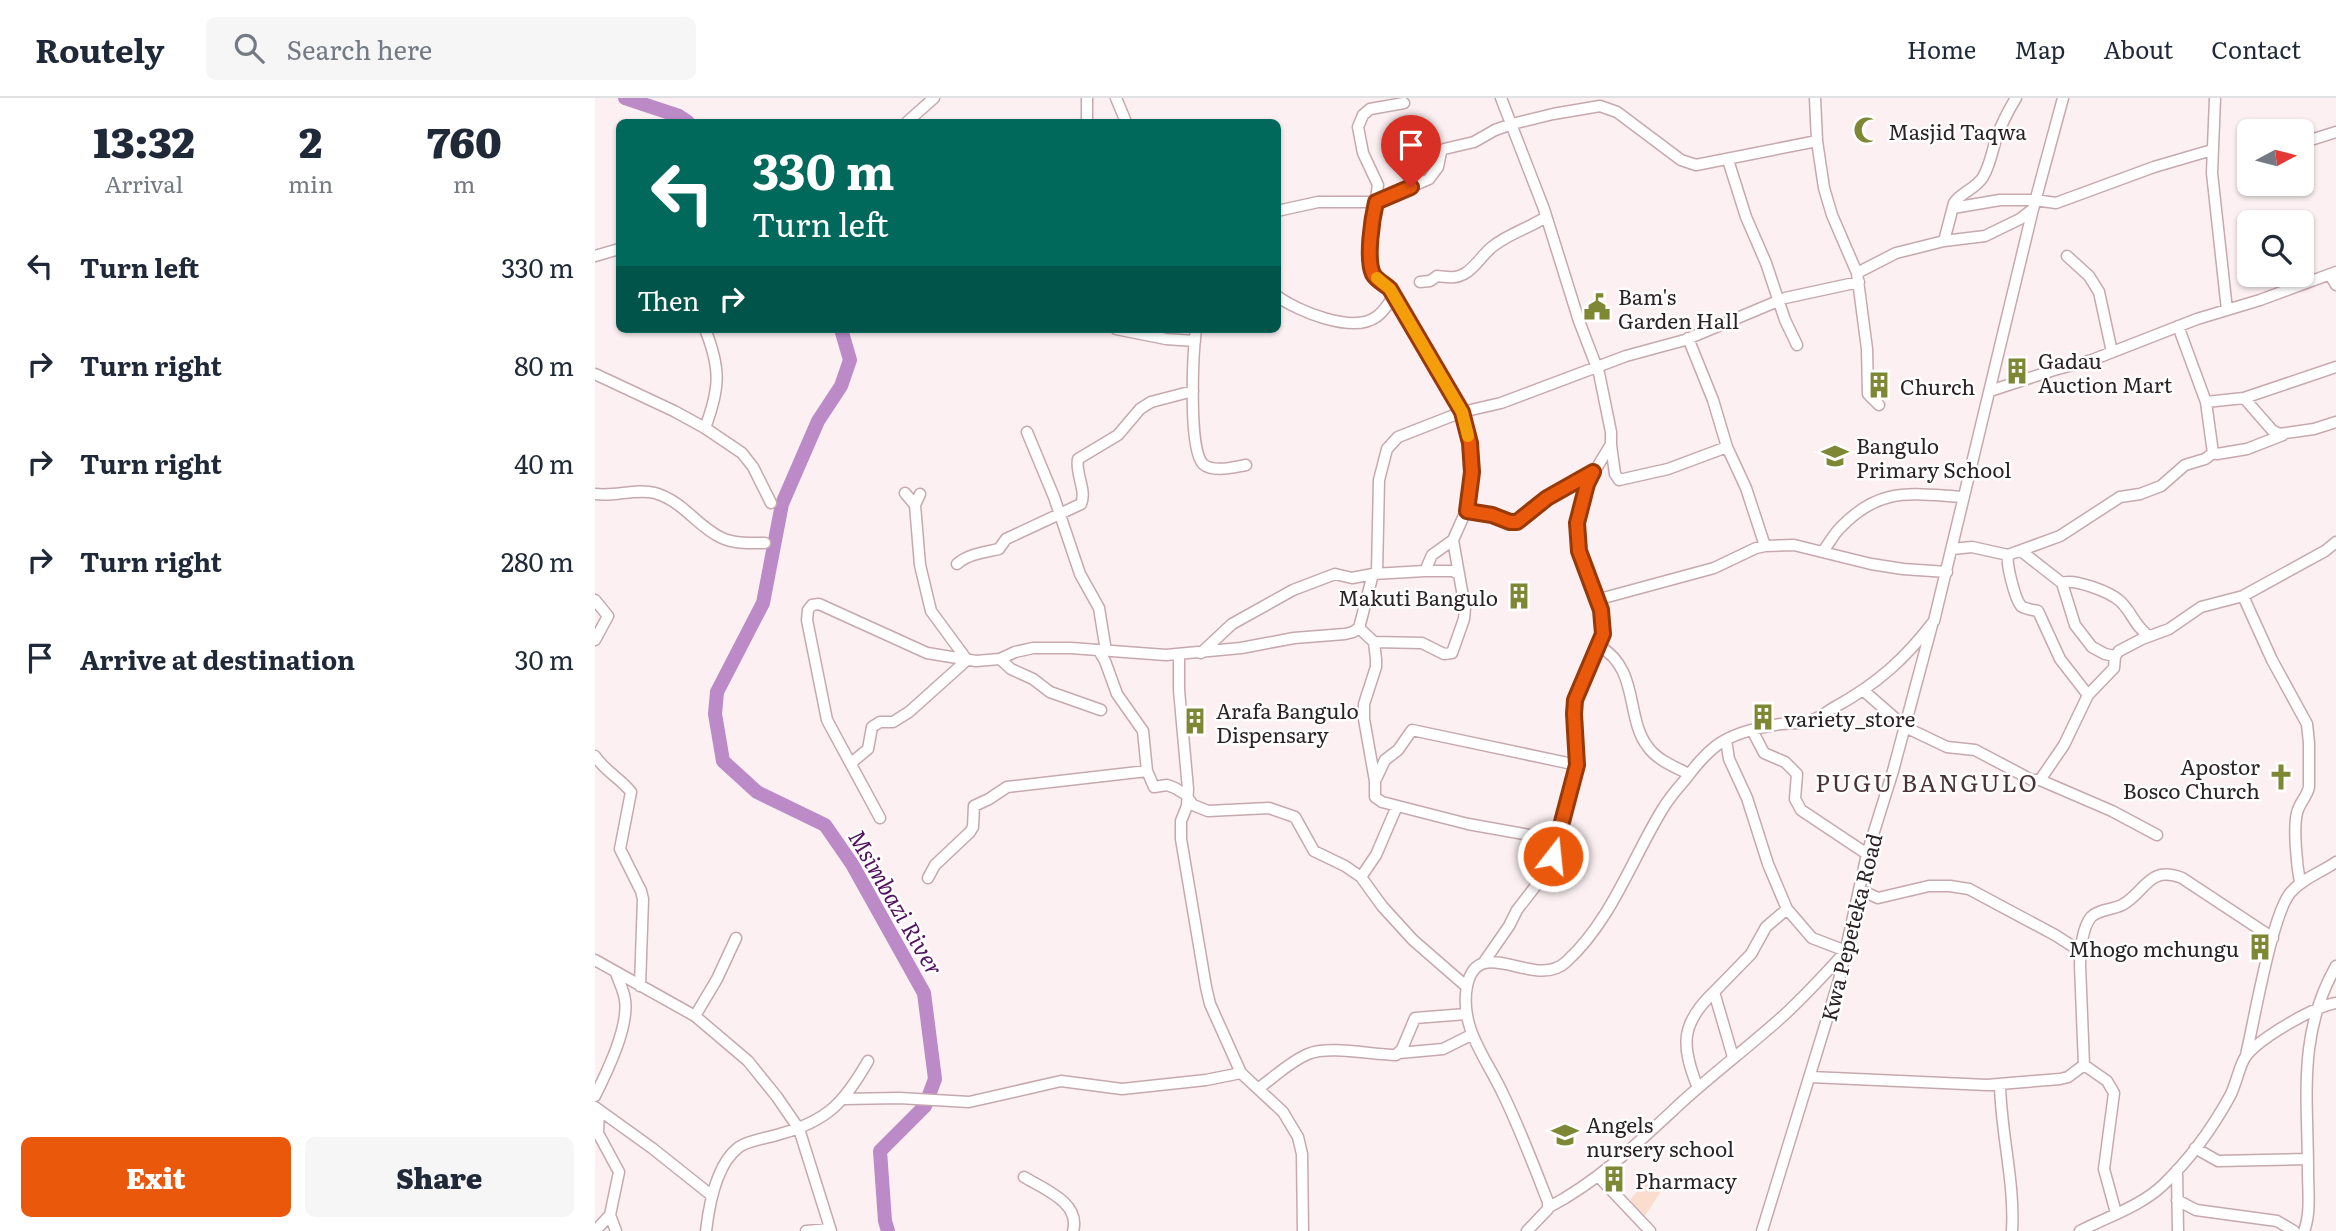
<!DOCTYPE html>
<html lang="en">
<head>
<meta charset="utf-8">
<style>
	:root { --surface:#fff; --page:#f6f6f7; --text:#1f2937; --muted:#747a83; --line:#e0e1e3; --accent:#ea580c }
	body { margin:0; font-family:Literata,serif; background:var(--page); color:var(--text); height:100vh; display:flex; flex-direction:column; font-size:26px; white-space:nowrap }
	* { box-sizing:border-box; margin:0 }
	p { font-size:23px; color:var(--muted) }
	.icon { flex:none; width:38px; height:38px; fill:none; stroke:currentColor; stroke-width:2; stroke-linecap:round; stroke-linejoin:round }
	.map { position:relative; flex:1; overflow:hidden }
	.details { display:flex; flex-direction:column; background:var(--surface); width:595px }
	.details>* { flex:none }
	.hud { position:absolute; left:21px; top:21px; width:665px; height:214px; border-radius:10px; box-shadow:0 2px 5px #0004; background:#00695c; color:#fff; overflow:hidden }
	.needle { width:46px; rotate:83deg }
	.fabs { position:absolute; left:1642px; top:21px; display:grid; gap:14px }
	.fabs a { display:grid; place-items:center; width:77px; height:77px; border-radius:10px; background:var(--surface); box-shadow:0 2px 5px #0004; font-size:35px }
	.pin { position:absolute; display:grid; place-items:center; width:60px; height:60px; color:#fff; margin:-72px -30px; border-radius:50% 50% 50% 0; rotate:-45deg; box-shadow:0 0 7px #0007 }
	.pin .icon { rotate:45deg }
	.me { position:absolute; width:77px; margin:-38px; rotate:16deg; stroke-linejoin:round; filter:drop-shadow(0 0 5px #0008) }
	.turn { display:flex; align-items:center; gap:24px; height:147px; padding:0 21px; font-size:32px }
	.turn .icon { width:91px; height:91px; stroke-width:2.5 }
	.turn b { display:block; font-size:49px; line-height:60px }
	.then { display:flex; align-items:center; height:66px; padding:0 21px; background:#0003; gap:14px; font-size:26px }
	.eta { display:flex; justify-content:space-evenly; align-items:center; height:119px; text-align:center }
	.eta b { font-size:42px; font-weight:800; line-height:49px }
	.primary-button { display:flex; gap:14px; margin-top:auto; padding:14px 21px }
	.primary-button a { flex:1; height:80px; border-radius:10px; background:var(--accent); color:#fff; font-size:28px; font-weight:800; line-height:80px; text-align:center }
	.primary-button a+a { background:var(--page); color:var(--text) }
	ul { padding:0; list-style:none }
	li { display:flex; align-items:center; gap:21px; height:98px; padding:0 21px }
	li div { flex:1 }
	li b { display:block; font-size:26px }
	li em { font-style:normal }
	header { display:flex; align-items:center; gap:42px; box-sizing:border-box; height:98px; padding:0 35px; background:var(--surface); border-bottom:2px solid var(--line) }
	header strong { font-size:33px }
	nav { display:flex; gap:38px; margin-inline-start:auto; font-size:24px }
	.search { width:490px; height:63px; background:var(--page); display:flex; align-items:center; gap:18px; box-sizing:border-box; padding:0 24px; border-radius:10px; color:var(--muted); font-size:26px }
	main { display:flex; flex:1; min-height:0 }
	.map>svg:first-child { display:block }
	.green { fill:#fbddce }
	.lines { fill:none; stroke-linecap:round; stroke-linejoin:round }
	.river { stroke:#bc8ac7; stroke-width:14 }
	.minor-casing { stroke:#c6a9af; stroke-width:13 }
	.minor { stroke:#fff; stroke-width:10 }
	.route-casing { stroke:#983908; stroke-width:18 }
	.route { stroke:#ea580c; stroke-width:12 }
	.slow { stroke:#f59e0b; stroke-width:12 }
	.labels { text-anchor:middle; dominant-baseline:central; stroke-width:5; stroke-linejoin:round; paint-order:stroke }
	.poi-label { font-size:21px; fill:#2c2124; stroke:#fff; text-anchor:start }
	.street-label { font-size:21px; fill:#2c2124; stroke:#fff }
	.water-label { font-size:23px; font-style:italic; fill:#52135f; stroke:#fff }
	.quarter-label { font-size:24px; letter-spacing:2px; fill:#4a3338; stroke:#fff }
</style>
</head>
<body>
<header>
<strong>Routely</strong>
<div class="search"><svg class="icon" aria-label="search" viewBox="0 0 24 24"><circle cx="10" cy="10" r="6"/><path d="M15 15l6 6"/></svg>Search here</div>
<nav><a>Home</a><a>Map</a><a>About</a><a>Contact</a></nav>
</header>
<main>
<section class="details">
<div class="eta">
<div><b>13:32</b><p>Arrival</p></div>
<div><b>2</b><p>min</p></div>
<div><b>760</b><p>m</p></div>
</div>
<ul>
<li><svg class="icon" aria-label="left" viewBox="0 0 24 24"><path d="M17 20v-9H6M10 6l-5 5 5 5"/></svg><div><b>Turn left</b></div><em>330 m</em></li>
<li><svg class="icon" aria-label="right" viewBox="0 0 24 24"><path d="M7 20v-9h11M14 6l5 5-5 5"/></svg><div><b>Turn right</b></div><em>80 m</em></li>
<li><svg class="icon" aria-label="right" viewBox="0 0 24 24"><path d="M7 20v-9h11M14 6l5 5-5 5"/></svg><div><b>Turn right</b></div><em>40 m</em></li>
<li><svg class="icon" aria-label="right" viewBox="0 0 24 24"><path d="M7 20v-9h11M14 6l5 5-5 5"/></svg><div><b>Turn right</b></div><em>280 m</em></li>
<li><svg class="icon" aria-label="arrive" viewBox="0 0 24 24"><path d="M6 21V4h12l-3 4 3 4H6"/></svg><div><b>Arrive at destination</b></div><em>30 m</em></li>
</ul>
<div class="primary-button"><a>Exit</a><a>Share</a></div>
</section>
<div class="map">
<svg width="1741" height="1133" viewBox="0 0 1741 1133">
	<rect width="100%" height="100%" fill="#fcf0f2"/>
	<path class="green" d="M1053,1080l13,13 -16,25 -15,-16z"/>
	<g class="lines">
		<path class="river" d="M30,0l54,18 9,6
			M246,231l9,31 -9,26 -23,35 -36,83 -19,99 -46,89 -2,22 8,47 34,31 68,33 27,39 72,129 11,86 -10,27 -45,45 5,70 3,10"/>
		<g class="minor-casing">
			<path id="minor" d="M521,0l10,24
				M1220,0l2,43
				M1620,0l-3,75 15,137
				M809,5l-34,6 -7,6 -5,12 5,26 15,32 -8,50 2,33 2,7 16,14 72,123 8,31 1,15 -1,32 -4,21
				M312,24l27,-24
				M492,24v-24
				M1706,45l35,-11
				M1133,62l18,57 20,46 19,57 12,25
				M1358,110l47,-8h35l21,3 98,-36 58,-17
				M682,113l41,-9h58l53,-23 9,-12 3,-15 3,-3 30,-7 21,-12 17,-6 41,-10 47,-8 17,6 64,48 15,5 121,-24 7,47 8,27 25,58 10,76 1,45 11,11
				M1349,143l10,-38c7,-11 22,-14 29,-26 7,-12 9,-25 13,-38 5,-14 12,-28 20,-41
				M0,158l24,-7
				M1472,158l22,20 10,16 13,60
				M1262,175l39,-20 48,-12 41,-5 35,-17 13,-10
				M1735,177l6,10
				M825,184l10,-1 7,-5c10,1 18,3 27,-2 11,-6 18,-19 28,-27 16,-13 37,-19 54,-30
				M682,198c20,15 76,38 99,21 7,-4 12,-14 18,-20
				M1583,228l28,76 7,51 4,1 30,-5 36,-14
				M110,231c16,40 15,59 0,99
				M521,231l50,10 29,2
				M601,231c-3,23 -8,120 7,135 10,9 31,3 43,1
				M1093,240l25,62 14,47
				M0,276l79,37 31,17 37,25 11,14 18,36
				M1395,293l64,-21 38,-10 105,-41 63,-19 76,-28
				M1649,300l92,-31
				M1611,304l38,-4 28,32 7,4 35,-5 22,-7
				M432,334l27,65 26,77 19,34 7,43
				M1016,347l4,29 4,6 49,-11 59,-22 19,41 19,58 29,-1 77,19 32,5 44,3
				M310,395l10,12
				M0,396c20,3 41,-6 60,-1 30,9 42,34 67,45 13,6 29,5 43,5
				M325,396l-5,11 5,60 11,46 36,49
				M1357,451l20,-2 36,8
				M1228,453c6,-7 10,-16 17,-23 40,-42 70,-34 123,-31
				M1426,453l41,32 13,42 17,22 13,7 10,2
				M362,466c11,-10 28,-12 42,-15l7,-10 75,-35c6,-14 -6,-30 -3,-45l40,-24 22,-26 11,-7 42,-11
				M830,473h28l5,3
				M782,475l2,-93 8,-31 11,-12 64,-25 39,-9 125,-47 59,-16 100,-42 74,-16
				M1467,485c12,-5 48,9 58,18 12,11 15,26 29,35
				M1648,498l29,64 35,64 2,19v44c-2,10 -10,16 -12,26 -4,16 0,53 3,70
				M0,502l13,16 -13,24
				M1001,502l118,-32 42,-20 9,-2
				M764,530l15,14 2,17v8l-12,37v15l11,62v16l7,5 86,22 89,16
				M779,544l48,1 22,11 8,-1 12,-34 1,-11 -12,-68
				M1004,548c41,23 26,72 49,101 9,13 27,20 41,27
				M504,553l6,10 12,33 26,37 4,40 7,16 13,-2 8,3 10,6 8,11 15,6 61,-3 26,9 19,34 31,15 16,11 21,29 31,34 54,47
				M606,555l31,-29 61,-34 42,-16 17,4 21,-4
				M584,556v36l9,99 -1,17 -6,15v18l25,148 4,17 31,69 42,39 15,25 4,17 1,77
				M405,561l11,10 22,10 17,13 51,18
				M1269,593l41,36 42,20 28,3 57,30h8l24,-35 24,-50 26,-27 1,-12 4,-5 23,-12 27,-10 32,-22 42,-11 82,-45 11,-9
				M1493,597l-28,-36 -22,-48c-5,-1 -13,-2 -17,-5 -6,-7 -15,-42 -13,-51l52,-19 60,-39 20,-3 21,-8 24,-21 20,-6 8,-6
				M1157,632l12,23 21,9 12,12 -2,25 6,11 66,44
				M0,658c10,15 26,23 36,36l-11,57 21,42 2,8 -3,87
				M256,665l17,-14 4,-22 8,-5h13l16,-10 58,-52
				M1445,682l72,31 45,24
				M780,683l10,-21 13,-10 14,-20 165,35
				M285,720l-53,-98 -20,-100 1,-10 4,-5 7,-1 108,49 49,8 24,-2 15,-7 18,-4h38l95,7 75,-7 53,-10 51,-4 8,-2 6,-4 14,-54 52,-3 7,-16 21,-15 13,-29 26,4 18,7h7l30,-24 46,-26
				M766,779l15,-22 21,-49
				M333,780l7,-13 35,-33 3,-5 1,-21 15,-7 18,-12 140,-16
				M1265,792l18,8 51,-12h21l19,3 86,46 25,16
				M0,862l100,56 53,45 29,36 22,32 32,102
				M889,864l25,-36 8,-16 24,-31 7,-12 5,-11 18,-66 6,-25 -3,-51 1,-14 28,-66 -2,-24 -22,-59 -2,-28 10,-39 24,-40v-12l-12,-59 -20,-52 -35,-112 -43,-111
				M100,918l22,-37 19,-41
				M804,955l44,-4 28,-14
				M1651,957c8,-33 26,-142 45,-163 12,-14 31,-20 45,-30
				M1138,959l-19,-65 37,-38 15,-27 21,-18
				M1216,979l176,8 73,-6 8,-2 16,-12
				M1405,987c1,49 15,98 12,146
				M664,990c15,-11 32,-27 49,-34 21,-9 65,1 88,1l6,-6 13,-31 51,-4
				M1103,990c-17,-42 -18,-64 16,-96
				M0,998c12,-24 34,-69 30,-96 -1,-9 -6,-18 -9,-27
				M249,1001l55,-1 70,4 92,-21 61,8 84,-9 35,-7
				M0,1009l57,41 59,47
				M1600,1050l23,13 90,-2
				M1582,1072l1,61
				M1003,1078l52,55
				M429,1079c20,12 57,26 49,54
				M1582,1102l19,10 81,11 17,10
				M954,1109c50,-26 92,-67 133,-105 33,-30 69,-57 101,-86 23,-21 43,-43 63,-65l-34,-13 -25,-29 -19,-45 -21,-66 -18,-39 -3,-19
				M1521,1115l-12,-44 10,-76 -7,-12 -23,-16 -4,-100c0,-13 2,-37 11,-48 8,-8 21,-7 31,-12 24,-13 26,-40 60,-27l91,60
				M15,1117l6,16
				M0,1133l15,-16 9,-43 -21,-39 1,-23
				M111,1133c3,-26 10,-67 33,-84 10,-7 29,-9 41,-13 47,-13 64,-31 88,-73
				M211,1133l24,-2
				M932,1133l21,-22v-7c-14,-36 -28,-73 -45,-108 -16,-35 -44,-66 -36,-108 11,-54 68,5 99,-24 45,-41 65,-101 96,-152 6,-10 14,-20 22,-29 10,-13 19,-25 32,-35 17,-13 44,-19 65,-22 10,-1 22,0 31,-4 8,-2 16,-9 23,-13 42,-23 70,-48 99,-86l99,-412 30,-111
				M1167,1133l77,-251 28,-126 26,-83 39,-146
				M1485,1133c27,-14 61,-25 83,-46 26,-25 50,-58 67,-89 6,-11 10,-33 16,-40 14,-18 67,-49 90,-53
				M1709,1133c7,-18 4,-40 4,-59 0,-75 -11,-137 28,-206"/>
		</g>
		<use href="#minor" class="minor"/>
	</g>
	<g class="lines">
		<g class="route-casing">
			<path id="route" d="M816,89l-35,15c-4,17 -10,57 -3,72 4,7 12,10 17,15l72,123 8,31 1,15 1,14 -5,39 25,4 18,7h7l30,-24 46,-26 -6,12 -10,39 2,28 22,59 2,24 -28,66 -1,14 3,51 -24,91"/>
		</g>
		<use href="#route" class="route"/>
		<path class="slow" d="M782,180l13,11 72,123 6,24"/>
	</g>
	<defs>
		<g id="mosque-bare" transform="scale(2.1)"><path d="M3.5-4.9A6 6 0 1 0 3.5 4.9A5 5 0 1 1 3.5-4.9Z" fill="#7d8734" stroke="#fff" stroke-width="2.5" paint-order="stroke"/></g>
		<g id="civic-bare" transform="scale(2.1)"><path d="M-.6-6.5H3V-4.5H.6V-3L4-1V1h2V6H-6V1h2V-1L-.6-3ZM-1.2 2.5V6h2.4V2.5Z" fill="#7d8734" stroke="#fff" stroke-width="2.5" paint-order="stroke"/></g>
		<g id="building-bare" transform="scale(2.1)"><path d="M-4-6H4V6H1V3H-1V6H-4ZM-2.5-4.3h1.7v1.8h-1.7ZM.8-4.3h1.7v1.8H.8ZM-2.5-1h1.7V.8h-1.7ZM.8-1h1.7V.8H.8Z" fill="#7d8734" stroke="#fff" stroke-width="2.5" paint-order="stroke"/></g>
		<g id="school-bare" transform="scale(2.1)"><path d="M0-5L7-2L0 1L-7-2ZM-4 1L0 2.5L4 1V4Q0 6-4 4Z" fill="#7d8734" stroke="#fff" stroke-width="2.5" paint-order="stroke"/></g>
		<g id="church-bare" transform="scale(2.1)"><path d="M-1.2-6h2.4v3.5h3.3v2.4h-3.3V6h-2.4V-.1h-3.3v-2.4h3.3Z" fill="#7d8734" stroke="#fff" stroke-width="2.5" paint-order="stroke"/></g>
	</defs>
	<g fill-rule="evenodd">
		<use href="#mosque-bare" x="1272" y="32"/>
		<use href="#civic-bare" x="1002" y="209"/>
		<use href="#building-bare" x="1422" y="273"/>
		<use href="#building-bare" x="1284" y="287"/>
		<use href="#school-bare" x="1240" y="358"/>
		<use href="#building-bare" x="924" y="498"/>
		<use href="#building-bare" x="1168" y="619"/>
		<use href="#building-bare" x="600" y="623"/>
		<use href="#church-bare" x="1686" y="679"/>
		<use href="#building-bare" x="1665" y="849"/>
		<use href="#school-bare" x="970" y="1037"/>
		<use href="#building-bare" x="1019" y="1081"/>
	</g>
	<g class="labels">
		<g class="poi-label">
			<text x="1293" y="32">Masjid Taqwa</text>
			<text x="1023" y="197">Bam's<tspan x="1023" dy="24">Garden Hall</tspan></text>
			<text x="1443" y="261">Gadau<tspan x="1443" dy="24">Auction Mart</tspan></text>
			<text x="1305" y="287">Church</text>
			<text x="1261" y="346">Bangulo<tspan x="1261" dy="24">Primary School</tspan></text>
			<text x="903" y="498" text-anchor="end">Makuti Bangulo</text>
			<text x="621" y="611">Arafa Bangulo<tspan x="621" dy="24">Dispensary</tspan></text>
			<text x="1189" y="619">variety_store</text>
			<text x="1665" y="667" text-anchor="end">Apostor<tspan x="1665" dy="24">Bosco Church</tspan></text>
			<text x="1644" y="849" text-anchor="end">Mhogo mchungu</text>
			<text x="991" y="1025">Angels<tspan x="991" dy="24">nursery school</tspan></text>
			<text x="1040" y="1081">Pharmacy</text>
		</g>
		<g class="street-label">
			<text transform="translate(1255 829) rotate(-76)">Kwa Pepeteka Road</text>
		</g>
		<g class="water-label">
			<text transform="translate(302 804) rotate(60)">Msimbazi River</text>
		</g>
		<g class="quarter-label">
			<text x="1332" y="683">PUGU BANGULO</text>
		</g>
	</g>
</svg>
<div class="fabs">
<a><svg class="needle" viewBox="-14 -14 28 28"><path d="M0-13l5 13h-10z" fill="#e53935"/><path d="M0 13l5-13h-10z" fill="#747a83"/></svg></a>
<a><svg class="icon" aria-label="search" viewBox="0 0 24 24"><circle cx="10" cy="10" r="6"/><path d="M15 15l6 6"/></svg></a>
</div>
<div class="pin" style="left:816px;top:89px;background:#d93025"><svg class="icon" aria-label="arrive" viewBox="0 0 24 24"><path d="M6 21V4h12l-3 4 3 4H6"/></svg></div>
<svg class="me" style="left:958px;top:758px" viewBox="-20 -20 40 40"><circle r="17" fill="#ea580c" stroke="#fff" stroke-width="3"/><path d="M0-11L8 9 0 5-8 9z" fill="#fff"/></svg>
<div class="hud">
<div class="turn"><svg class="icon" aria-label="left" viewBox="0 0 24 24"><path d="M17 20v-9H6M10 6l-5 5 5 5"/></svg><div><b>330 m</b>Turn left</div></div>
<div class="then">Then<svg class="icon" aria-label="right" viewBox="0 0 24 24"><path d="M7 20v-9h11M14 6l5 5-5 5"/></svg></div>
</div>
</div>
</main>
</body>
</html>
